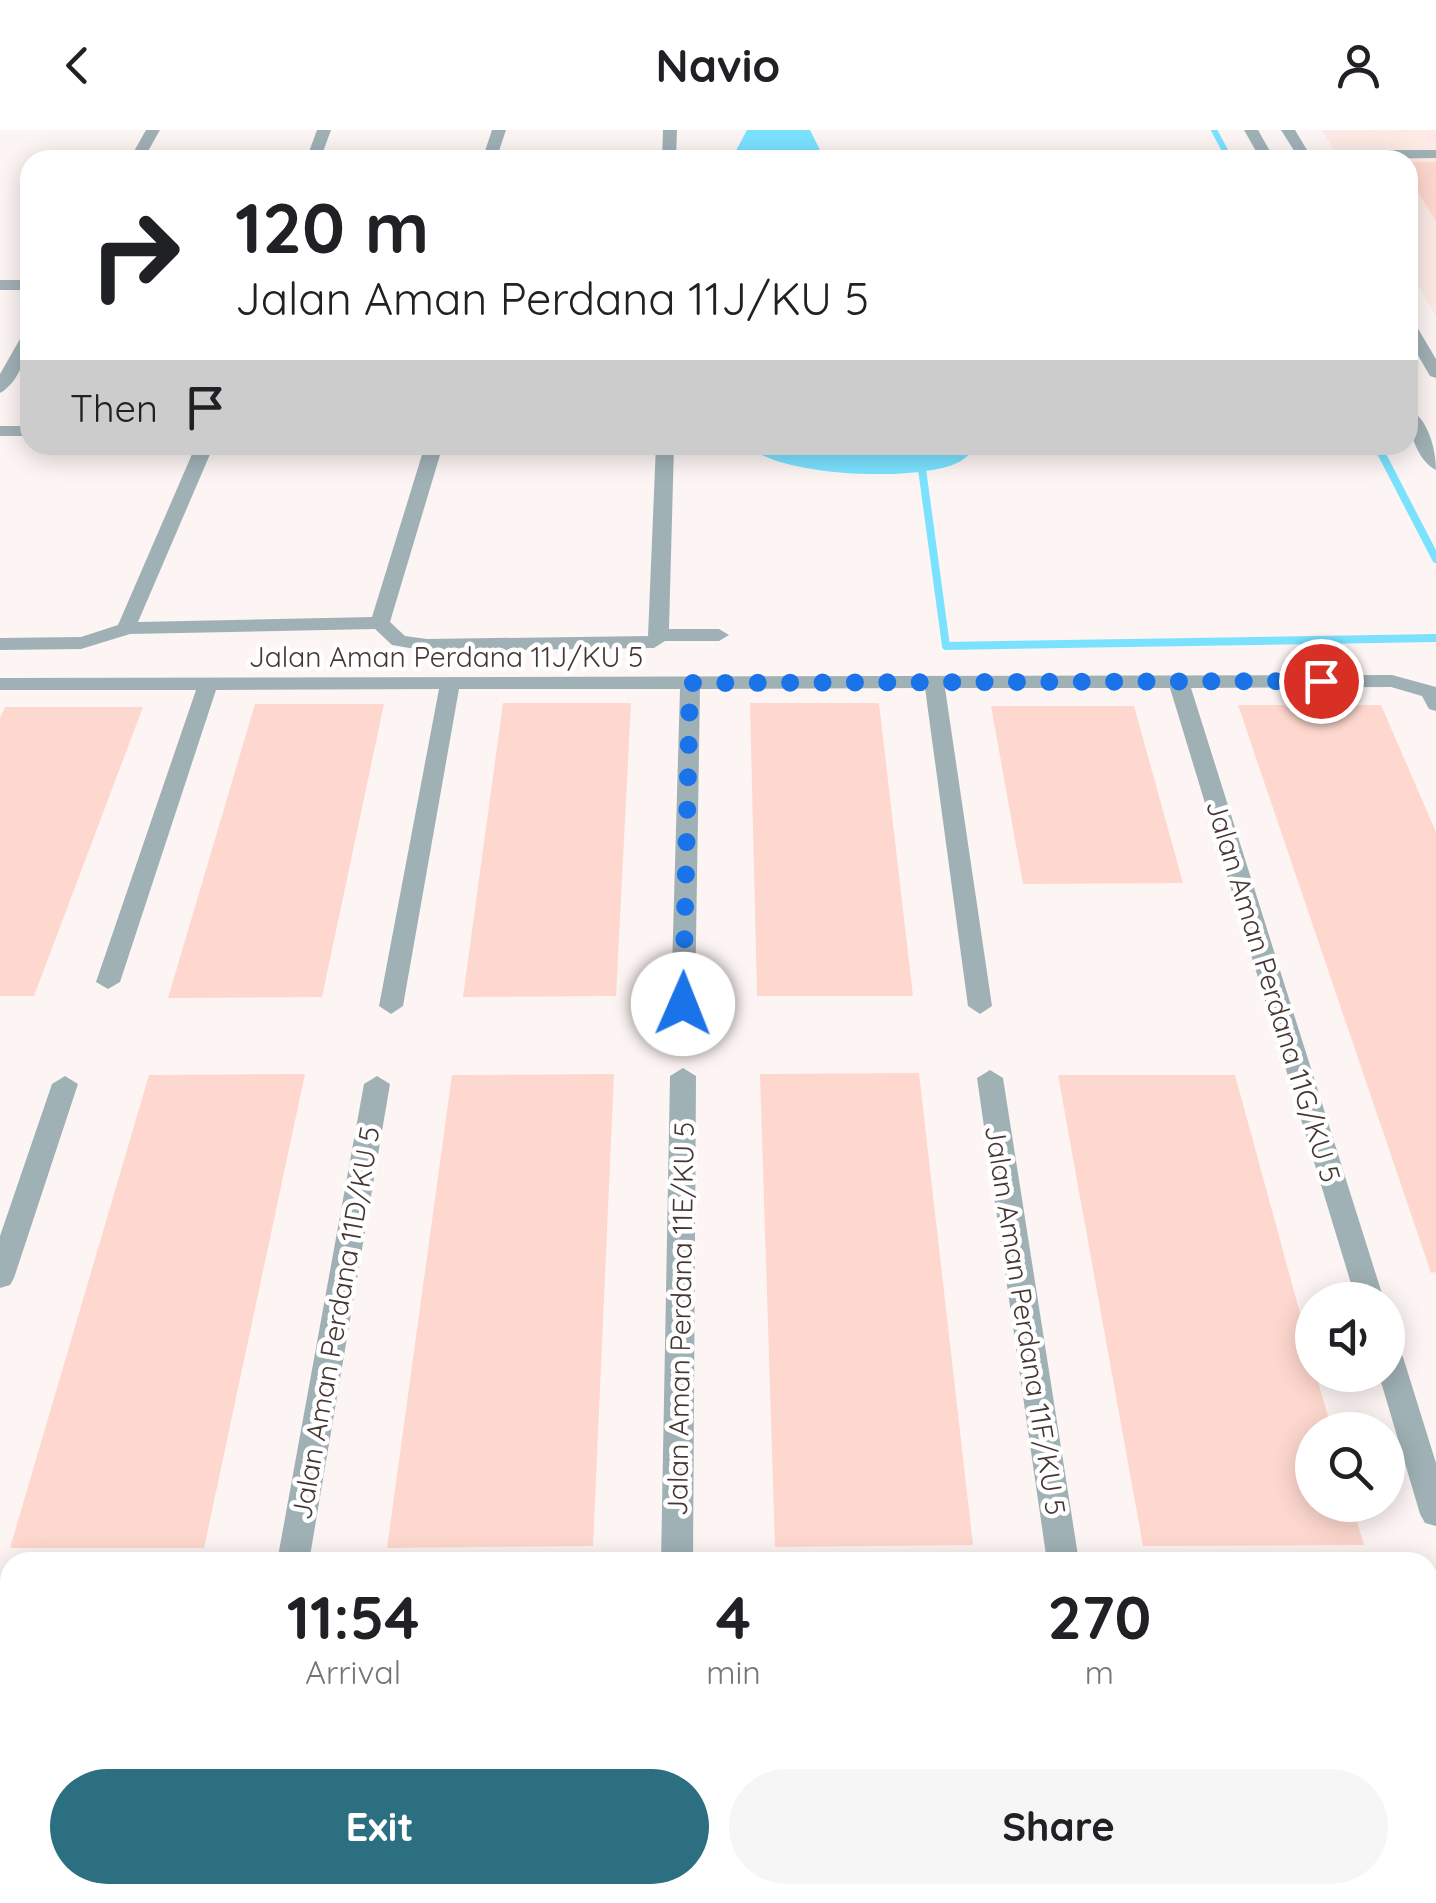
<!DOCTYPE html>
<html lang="en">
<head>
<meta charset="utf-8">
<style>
	:root { --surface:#fff; --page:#f6f6f6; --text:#202124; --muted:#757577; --accent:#2c6f81 }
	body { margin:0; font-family:Quicksand,sans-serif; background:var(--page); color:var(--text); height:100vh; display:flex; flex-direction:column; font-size:38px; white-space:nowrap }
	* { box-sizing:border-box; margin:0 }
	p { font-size:32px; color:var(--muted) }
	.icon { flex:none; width:55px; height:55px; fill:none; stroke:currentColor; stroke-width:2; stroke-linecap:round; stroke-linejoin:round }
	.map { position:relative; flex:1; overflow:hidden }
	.sheet { position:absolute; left:0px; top:1422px; width:1438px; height:352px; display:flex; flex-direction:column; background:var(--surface); border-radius:30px 30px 0 0; box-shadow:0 5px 25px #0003 }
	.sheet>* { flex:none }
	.top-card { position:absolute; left:20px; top:20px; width:1398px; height:305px; border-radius:30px; box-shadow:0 5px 25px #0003; background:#fff; color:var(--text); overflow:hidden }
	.buttons { position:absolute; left:1295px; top:1152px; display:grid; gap:20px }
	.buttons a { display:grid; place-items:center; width:110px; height:110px; border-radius:50%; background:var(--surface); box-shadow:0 5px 25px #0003; font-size:50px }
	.pin { position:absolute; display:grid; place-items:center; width:85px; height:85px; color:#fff; margin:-42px; border:5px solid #fff; border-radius:50%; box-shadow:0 2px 10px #0007 }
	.me { position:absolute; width:110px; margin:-55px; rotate:1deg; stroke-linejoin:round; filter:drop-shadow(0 0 8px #0008) }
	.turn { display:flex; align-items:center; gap:35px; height:210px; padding:0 50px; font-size:45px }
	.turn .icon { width:130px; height:130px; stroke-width:2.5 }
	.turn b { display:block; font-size:70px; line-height:85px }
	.then { display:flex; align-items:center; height:95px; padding:0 50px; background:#0003; gap:20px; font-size:38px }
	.eta { display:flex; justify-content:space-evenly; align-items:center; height:170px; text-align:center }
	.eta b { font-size:60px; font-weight:800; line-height:70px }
	.action { display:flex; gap:20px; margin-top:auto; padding:20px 50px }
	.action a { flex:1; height:115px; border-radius:60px; background:var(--accent); color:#fff; font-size:40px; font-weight:800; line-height:115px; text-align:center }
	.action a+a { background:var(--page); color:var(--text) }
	header { display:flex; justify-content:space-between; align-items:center; height:130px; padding:0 50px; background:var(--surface); font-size:45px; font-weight:800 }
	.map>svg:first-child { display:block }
	.built { fill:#fdeae5 }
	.water { fill:#7ae2ff }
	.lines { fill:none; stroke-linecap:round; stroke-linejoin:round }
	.stream-far1 { stroke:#7ae2ff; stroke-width:6 }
	.stream { stroke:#7ae2ff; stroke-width:8 }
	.building { fill:#fed8ce }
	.minor { fill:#a0b1b6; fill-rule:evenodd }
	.route { stroke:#1a73e8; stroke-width:18; stroke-dasharray:0 32.4 }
	.labels { text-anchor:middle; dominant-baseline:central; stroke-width:9; stroke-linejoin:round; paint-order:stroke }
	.street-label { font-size:28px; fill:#463733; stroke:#fff }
</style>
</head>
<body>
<header><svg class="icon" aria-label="back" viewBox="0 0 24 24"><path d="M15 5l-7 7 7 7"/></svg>Navio<svg class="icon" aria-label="person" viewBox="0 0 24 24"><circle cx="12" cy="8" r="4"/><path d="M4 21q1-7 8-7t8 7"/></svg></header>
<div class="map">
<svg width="1436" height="1773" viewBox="0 0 1436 1773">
	<rect width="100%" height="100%" fill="#fdf5f3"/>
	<path class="built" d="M1322,0h114v186l-28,-47v-109h-68z"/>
	<path class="water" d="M747,0h63l15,30h-94z
		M748,315h230c-5,5 -11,12 -17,16 -37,22 -185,16 -213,-16z
		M0,1574h10v157l-10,3z"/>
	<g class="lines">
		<path class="stream-far1" d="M1214,0l16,30"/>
		<path class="stream" d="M1377,315l59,114
			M922,339l24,177 490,-8"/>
	</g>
	<path class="building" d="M1408,32h28v59l-28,-45z
		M503,573h128l-15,293 -153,1z
		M750,573h129l34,293h-156z
		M255,574h129l-62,293 -154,1z
		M1238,575h143l55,127v440l-5,1z
		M991,576h143l49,177 -160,1z
		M5,577h138l-109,289h-34v-278z
		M919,943l54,472 -198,2 -15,-473z
		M305,944l-101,474h-194l139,-473z
		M614,944l-21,472 -206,2 65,-473z
		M1058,945h177l77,282v18h4l16,55h-20v75h40l12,40 -221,1z"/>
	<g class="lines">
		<path class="minor" d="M146,0h14l-17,30h-14z
			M317,0h14l-11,30h-14z
			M492,0h14l-10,30h-14z
			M663,0h14l-1,30h-14z
			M1244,0h14l17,30h-14z
			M1281,0h14l12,20h129v8l-136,2z
			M0,150h30v10h-30z
			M1408,190l6,2 22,37v19l-6,-2 -22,-38z
			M30,200c0,21 -11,53 -30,63v-19l24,-42z
			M1408,278c20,10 28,41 28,62 -19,-9 -29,-42 -28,-62z
			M0,296h30v10h-30z
			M196,315h18l-76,177 234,-5 53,-172h18l-53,177 15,14 22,3 221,-3 8,-191h18l-5,184h50l10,6 -10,6h-54l-11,7 -227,3 -35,-6 -17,-16 -245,5 -49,15 -81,1v-12l81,-1 37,-12z
			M1392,545l44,12v24l-7,-2 -7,-13 -31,-9 -200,1 193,612h-28l-186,-612h-225l47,318 -12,8 -12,-8 -43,-318 -225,1 -5,315 -12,8 -12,-8 9,-315h-221l-56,317 -12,8 -12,-8 60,-317 -223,1 -96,292 -12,7 -12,-7 100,-292h-196v-12z
			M683,938l13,8 -3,486h-32l9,-486z
			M990,940l13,8 76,484h-32l-70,-484z
			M65,946l13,8 -64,194 -4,7 -10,3v-52l52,-152z
			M377,946l13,8 -81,478h-32l87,-478z
			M1388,1216l10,3 5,8 33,106v63l-11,-3 -5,-9 -41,-139h9z
			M1428,1499h8v28h-8z
			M0,1500h10v28h-10z
			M1428,1646h8v30h-8z
			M163,1765h52l-3,8h-52z"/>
	</g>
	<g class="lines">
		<path class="route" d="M683,874l7,-321 631,-2"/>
	</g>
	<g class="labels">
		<g class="street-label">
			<text x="446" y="526">Jalan Aman Perdana 11J/KU 5</text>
			<text transform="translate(1274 861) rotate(73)">Jalan Aman Perdana 11G/KU 5</text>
			<text transform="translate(680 1189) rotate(-89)">Jalan Aman Perdana 11E/KU 5</text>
			<text transform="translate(1026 1190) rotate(81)">Jalan Aman Perdana 11F/KU 5</text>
			<text transform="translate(335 1193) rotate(-80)">Jalan Aman Perdana 11D/KU 5</text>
		</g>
	</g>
</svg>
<div class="buttons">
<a><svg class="icon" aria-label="sound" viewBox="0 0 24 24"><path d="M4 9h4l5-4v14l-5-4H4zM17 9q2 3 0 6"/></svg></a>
<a><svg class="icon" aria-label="search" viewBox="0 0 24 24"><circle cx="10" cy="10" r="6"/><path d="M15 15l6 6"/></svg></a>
</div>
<div class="pin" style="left:1321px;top:551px;background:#d93025"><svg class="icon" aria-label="arrive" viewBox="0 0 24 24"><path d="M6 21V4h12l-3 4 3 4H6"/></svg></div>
<svg class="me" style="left:683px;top:874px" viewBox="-20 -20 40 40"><circle r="19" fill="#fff"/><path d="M0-13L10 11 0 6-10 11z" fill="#1a73e8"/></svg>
<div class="top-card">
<div class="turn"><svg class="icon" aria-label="right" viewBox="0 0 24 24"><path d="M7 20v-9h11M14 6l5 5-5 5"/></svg><div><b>120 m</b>Jalan Aman Perdana 11J/KU 5</div></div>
<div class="then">Then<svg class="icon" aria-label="arrive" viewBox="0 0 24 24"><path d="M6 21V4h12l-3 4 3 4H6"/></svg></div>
</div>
<section class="sheet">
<div class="eta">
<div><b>11:54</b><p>Arrival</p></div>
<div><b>4</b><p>min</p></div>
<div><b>270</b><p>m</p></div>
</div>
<div class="action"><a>Exit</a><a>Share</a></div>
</section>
</div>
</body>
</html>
